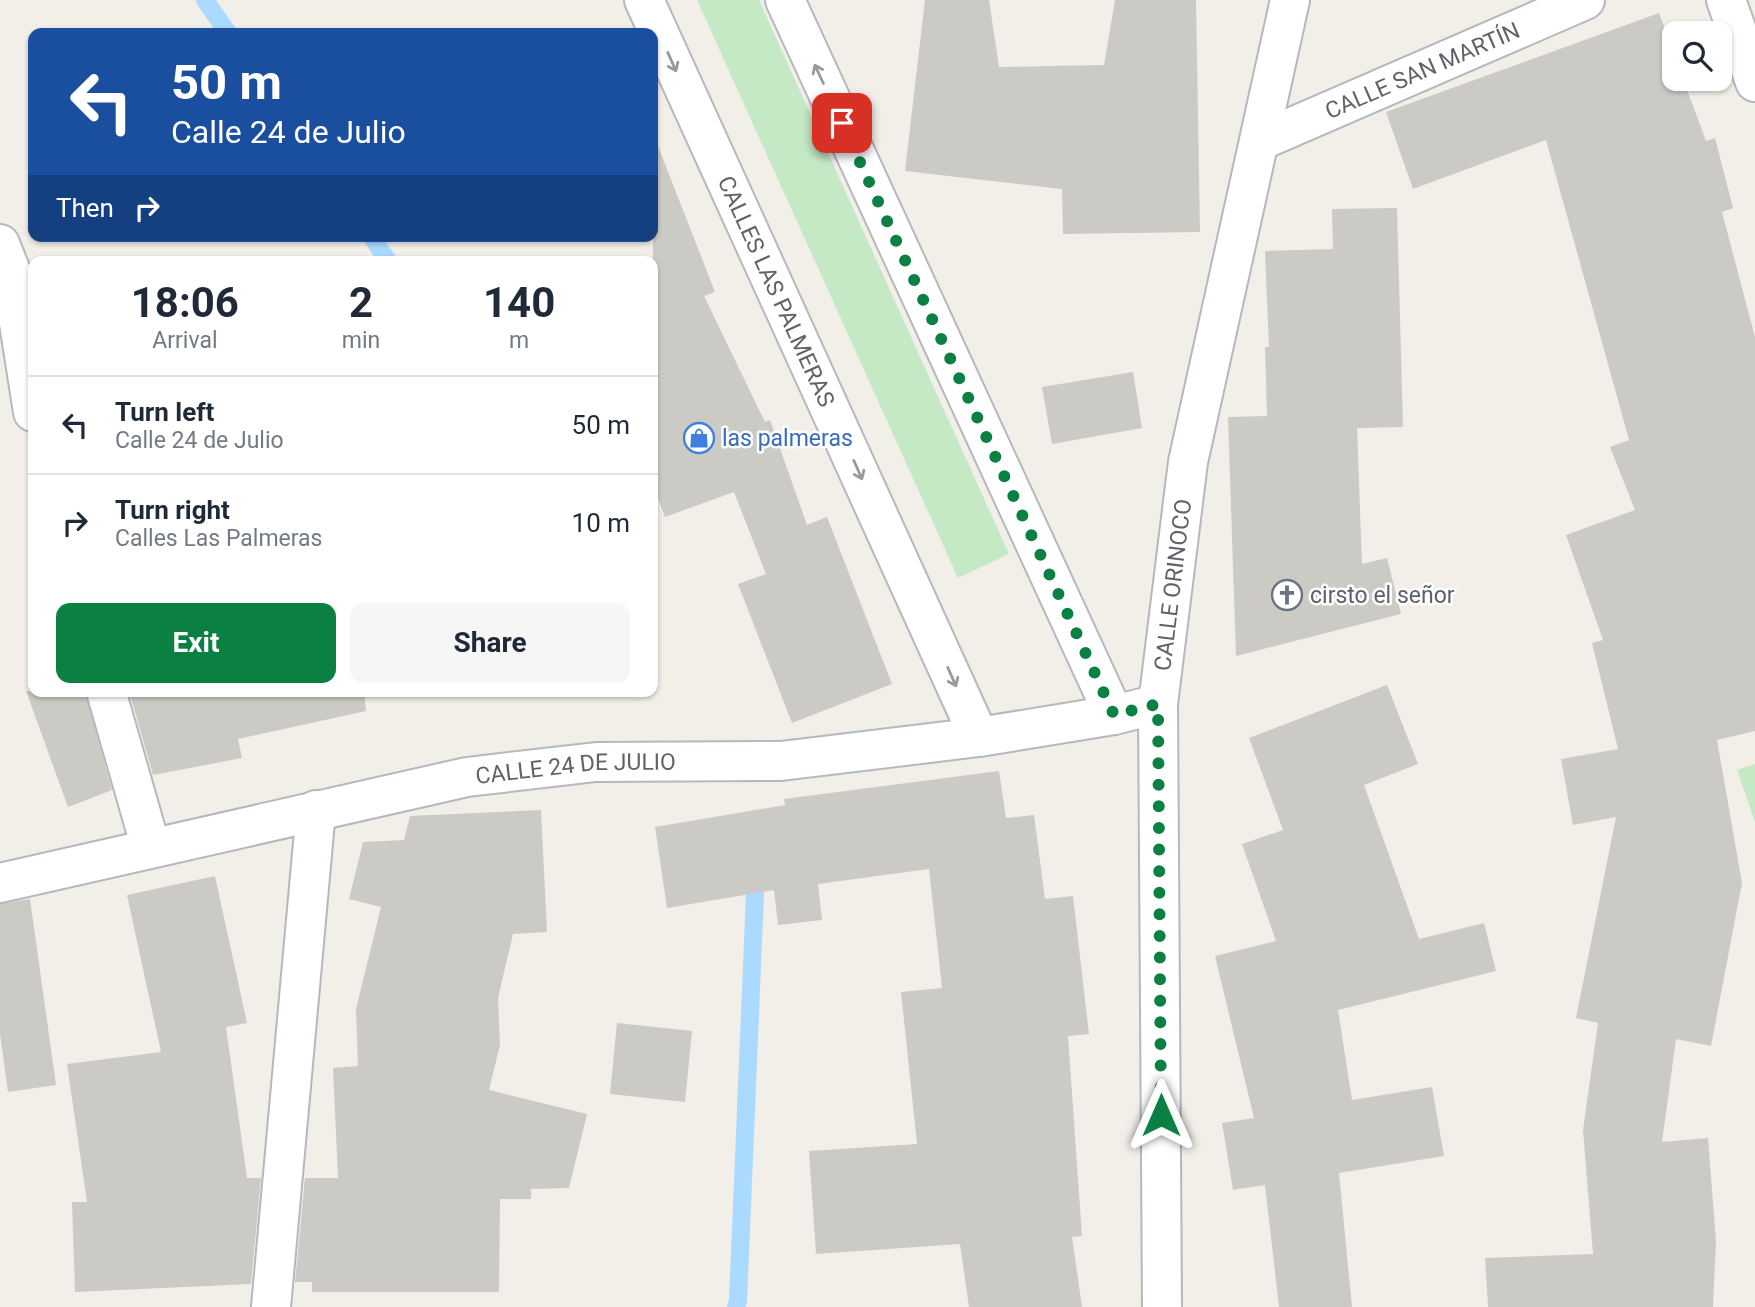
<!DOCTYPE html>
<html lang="en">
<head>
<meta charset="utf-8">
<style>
	:root { --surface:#fff; --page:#f6f6f7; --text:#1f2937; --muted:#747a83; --line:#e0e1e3; --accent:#0b8043 }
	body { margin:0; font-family:Roboto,sans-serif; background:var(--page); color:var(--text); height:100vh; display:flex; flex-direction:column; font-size:26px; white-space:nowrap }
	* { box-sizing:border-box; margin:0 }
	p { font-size:23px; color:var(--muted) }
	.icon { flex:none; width:38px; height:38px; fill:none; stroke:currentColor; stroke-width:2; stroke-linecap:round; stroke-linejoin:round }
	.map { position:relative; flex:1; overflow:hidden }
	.details { position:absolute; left:28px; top:256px; width:630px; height:441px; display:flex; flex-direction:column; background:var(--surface); border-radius:14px; box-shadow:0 2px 5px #0004 }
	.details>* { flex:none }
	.banner { position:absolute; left:28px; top:28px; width:630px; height:214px; border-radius:14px; box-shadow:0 2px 5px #0004; background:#1a4fa0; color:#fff; overflow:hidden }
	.tools { position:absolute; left:1662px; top:21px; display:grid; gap:14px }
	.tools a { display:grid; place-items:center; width:70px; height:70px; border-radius:14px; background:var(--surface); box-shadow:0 2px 5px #0004; font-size:35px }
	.pin { position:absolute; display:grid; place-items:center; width:60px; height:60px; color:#fff; margin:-30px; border-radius:14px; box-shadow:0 4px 10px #0006 }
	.me { position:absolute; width:77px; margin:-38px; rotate:0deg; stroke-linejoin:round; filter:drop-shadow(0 0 5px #0008) }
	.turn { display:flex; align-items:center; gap:24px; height:147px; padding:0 28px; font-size:32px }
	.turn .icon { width:91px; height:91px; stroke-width:2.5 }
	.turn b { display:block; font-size:49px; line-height:60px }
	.then { display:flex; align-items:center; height:66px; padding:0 28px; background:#0003; gap:14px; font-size:26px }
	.eta { display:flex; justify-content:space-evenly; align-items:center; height:119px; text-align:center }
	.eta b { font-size:42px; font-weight:700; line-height:49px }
	.cta { display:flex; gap:14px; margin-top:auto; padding:14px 28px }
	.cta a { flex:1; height:80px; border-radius:14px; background:var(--accent); color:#fff; font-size:28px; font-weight:700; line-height:80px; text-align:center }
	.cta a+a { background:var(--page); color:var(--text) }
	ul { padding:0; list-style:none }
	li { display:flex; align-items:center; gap:21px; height:98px; padding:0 28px; border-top:2px solid var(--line) }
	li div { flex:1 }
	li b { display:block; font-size:26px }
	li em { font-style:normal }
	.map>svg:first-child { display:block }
	.green { fill:#c5e8c5 }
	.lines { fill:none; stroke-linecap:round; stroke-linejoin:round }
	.stream { stroke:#aadaff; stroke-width:18 }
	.building { fill:#cccac5 }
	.minor-casing { stroke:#b5b8bc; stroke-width:42 }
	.minor { stroke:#fff; stroke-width:38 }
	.oneway { stroke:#979a9d }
	.route { stroke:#0b8043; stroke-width:12; stroke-dasharray:0 21.6 }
	.labels { text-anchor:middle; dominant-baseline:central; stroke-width:5; stroke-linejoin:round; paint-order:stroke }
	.street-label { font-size:23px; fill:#5f6368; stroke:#fff }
	.shop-label { font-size:23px; fill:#366cbe; stroke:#fff; text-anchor:start }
	.worship-label { font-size:23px; fill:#5b616d; stroke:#fff; text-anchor:start }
</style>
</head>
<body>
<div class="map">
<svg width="1755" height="1307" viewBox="0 0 1755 1307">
	<rect width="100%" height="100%" fill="#f1efe8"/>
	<path class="green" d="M697,0h62l250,554 -51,24z
		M1755,764v58l-18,-52z"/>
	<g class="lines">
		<path class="stream" d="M205,0l23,33
			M371,236l17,25
			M736,1307l2,-6 18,-431"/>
	</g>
	<path class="building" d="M925,0h64l10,67 105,-2 11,-65h81l4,232 -137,2 -1,-45 -157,-18z
		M1659,13l16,42v24h8l23,62 9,-3 18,70 -11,4 33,125v394l-38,9 25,143 -31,163 -35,-7 -14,103 46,-4 8,103 -3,66h-225l-3,-49 108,-4 -10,-124 15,-107 -22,-5 40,-201 -43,8 -12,-66 57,-10 -26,-106 11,-3 -37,-105 69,-25 -25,-63 19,-7 -83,-300 -133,49 -27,-77z
		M656,141l59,151 -11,4 61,126 5,-2 37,105 20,-8 65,167 -100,39 -54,-139 28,-10 -32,-82 -69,25 -12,-32v-343z
		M1397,208l6,219 -46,1 5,136 25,-6 14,56 -165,42 -8,-239 39,-1 -2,-69h4l-4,-96 68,-2 -1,-40z
		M1133,372l9,56 -90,16 -10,-57z
		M1387,685l31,79 -54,21 55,154 65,-16 12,48 -158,39 14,90 80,-13 12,69 -105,17 13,134h-73l-14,-122 -32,5 -11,-67 32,-5 -39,-162 61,-15 -34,-97 41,-14 -34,-92z
		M26,691h59l27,99 -44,17z
		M129,691h235l2,20 -128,28 4,19 -89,17z
		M999,771l7,47 28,-3 11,84 28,-3 16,138 -21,2 14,200 -10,1 10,70h-113l-9,-63 -144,10 -7,-103 108,-7 -16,-152 41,-4 -13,-119 -111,15 4,36 -44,5 -4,-35 -107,18 -12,-81 130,-22 -1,-6z
		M541,810l6,122 -34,2 -15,64 2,47 -11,45 98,24 -18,74 -38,1v10h-31l-1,93h-187v-10h-17l10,-104h33l-5,-110 25,-2 -2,-57 25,-102 -32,-8 14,-57 41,-2 6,-24z
		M215,876l32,147 -21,4 21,151h14l-10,106 -176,8 -3,-90h15l-20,-138 94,-12 -34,-157z
		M30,899l26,186 -48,7 -8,-58v-130z
		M617,1023l75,8 -7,71 -75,-8z"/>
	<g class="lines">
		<g class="minor-casing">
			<g id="minor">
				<path id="s1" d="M644,0l335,737"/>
				<path d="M785,0l329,715"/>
				<path d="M1726,0l29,82"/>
				<path id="s2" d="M1260,141l325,-141"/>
				<path d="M0,244l11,28 22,140"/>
				<path d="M106,691l45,157"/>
				<path id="s3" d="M0,883l467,-106 129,-15 185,-1 198,-24 135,-22 44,-11"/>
				<path d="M271,1307l45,-497"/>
				<path id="s4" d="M1162,1307l-4,-603 30,-242 102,-462"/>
			</g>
		</g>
		<use href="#minor" class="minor"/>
	</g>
	<defs><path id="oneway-shaft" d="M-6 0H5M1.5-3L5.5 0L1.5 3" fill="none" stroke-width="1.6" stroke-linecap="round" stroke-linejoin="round" transform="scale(1.75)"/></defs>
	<g class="oneway">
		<use href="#oneway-shaft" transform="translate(672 62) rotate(66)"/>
		<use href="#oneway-shaft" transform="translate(819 74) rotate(-115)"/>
		<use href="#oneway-shaft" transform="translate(858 470) rotate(66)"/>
		<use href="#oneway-shaft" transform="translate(952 677) rotate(66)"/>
	</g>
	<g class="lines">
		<path class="route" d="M842,123l272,592 44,-11 3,411"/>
	</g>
	<defs>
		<g id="shop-ring" transform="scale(1.575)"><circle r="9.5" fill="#fff" stroke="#3f7fe0" stroke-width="1.5"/><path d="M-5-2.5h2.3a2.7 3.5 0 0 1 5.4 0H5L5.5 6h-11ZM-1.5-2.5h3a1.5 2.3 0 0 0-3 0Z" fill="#3f7fe0"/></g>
		<g id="church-ring" transform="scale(1.575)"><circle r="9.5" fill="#fff" stroke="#6b7280" stroke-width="1.5"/><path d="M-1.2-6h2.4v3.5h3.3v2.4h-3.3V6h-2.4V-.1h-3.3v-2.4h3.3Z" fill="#6b7280"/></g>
	</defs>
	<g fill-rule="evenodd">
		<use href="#shop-ring" x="699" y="438"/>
		<use href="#church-ring" x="1287" y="595"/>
	</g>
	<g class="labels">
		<g class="street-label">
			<text stroke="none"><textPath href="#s2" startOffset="177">CALLE SAN MARTÍN</textPath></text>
			<text stroke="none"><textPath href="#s1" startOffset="320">CALLES LAS PALMERAS</textPath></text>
			<text stroke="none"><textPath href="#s4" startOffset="723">CALLE ORINOCO</textPath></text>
			<text stroke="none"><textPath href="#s3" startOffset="588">CALLE 24 DE JULIO</textPath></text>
		</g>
		<g class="shop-label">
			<text x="722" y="438">las palmeras</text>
		</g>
		<g class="worship-label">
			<text x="1310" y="595">cirsto el señor</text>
		</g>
	</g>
</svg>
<div class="tools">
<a><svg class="icon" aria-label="search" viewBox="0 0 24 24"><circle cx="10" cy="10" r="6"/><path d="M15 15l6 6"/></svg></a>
</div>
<div class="pin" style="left:842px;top:123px;background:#d93025"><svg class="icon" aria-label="arrive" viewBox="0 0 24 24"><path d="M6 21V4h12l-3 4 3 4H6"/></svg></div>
<svg class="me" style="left:1161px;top:1115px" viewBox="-20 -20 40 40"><path d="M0-17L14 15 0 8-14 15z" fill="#0b8043" stroke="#fff" stroke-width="4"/></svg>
<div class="banner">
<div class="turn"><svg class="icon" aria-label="left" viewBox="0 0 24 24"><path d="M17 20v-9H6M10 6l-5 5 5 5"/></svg><div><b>50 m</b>Calle 24 de Julio</div></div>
<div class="then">Then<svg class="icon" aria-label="right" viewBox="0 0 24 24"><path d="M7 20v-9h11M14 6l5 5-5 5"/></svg></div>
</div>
<section class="details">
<div class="eta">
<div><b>18:06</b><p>Arrival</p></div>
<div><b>2</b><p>min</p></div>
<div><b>140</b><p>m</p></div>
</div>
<ul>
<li><svg class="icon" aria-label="left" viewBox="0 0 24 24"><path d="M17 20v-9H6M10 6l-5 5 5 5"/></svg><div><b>Turn left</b><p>Calle 24 de Julio</p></div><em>50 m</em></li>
<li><svg class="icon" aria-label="right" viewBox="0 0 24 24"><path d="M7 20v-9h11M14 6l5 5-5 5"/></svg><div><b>Turn right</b><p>Calles Las Palmeras</p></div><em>10 m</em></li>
</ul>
<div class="cta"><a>Exit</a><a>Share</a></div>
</section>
</div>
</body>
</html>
